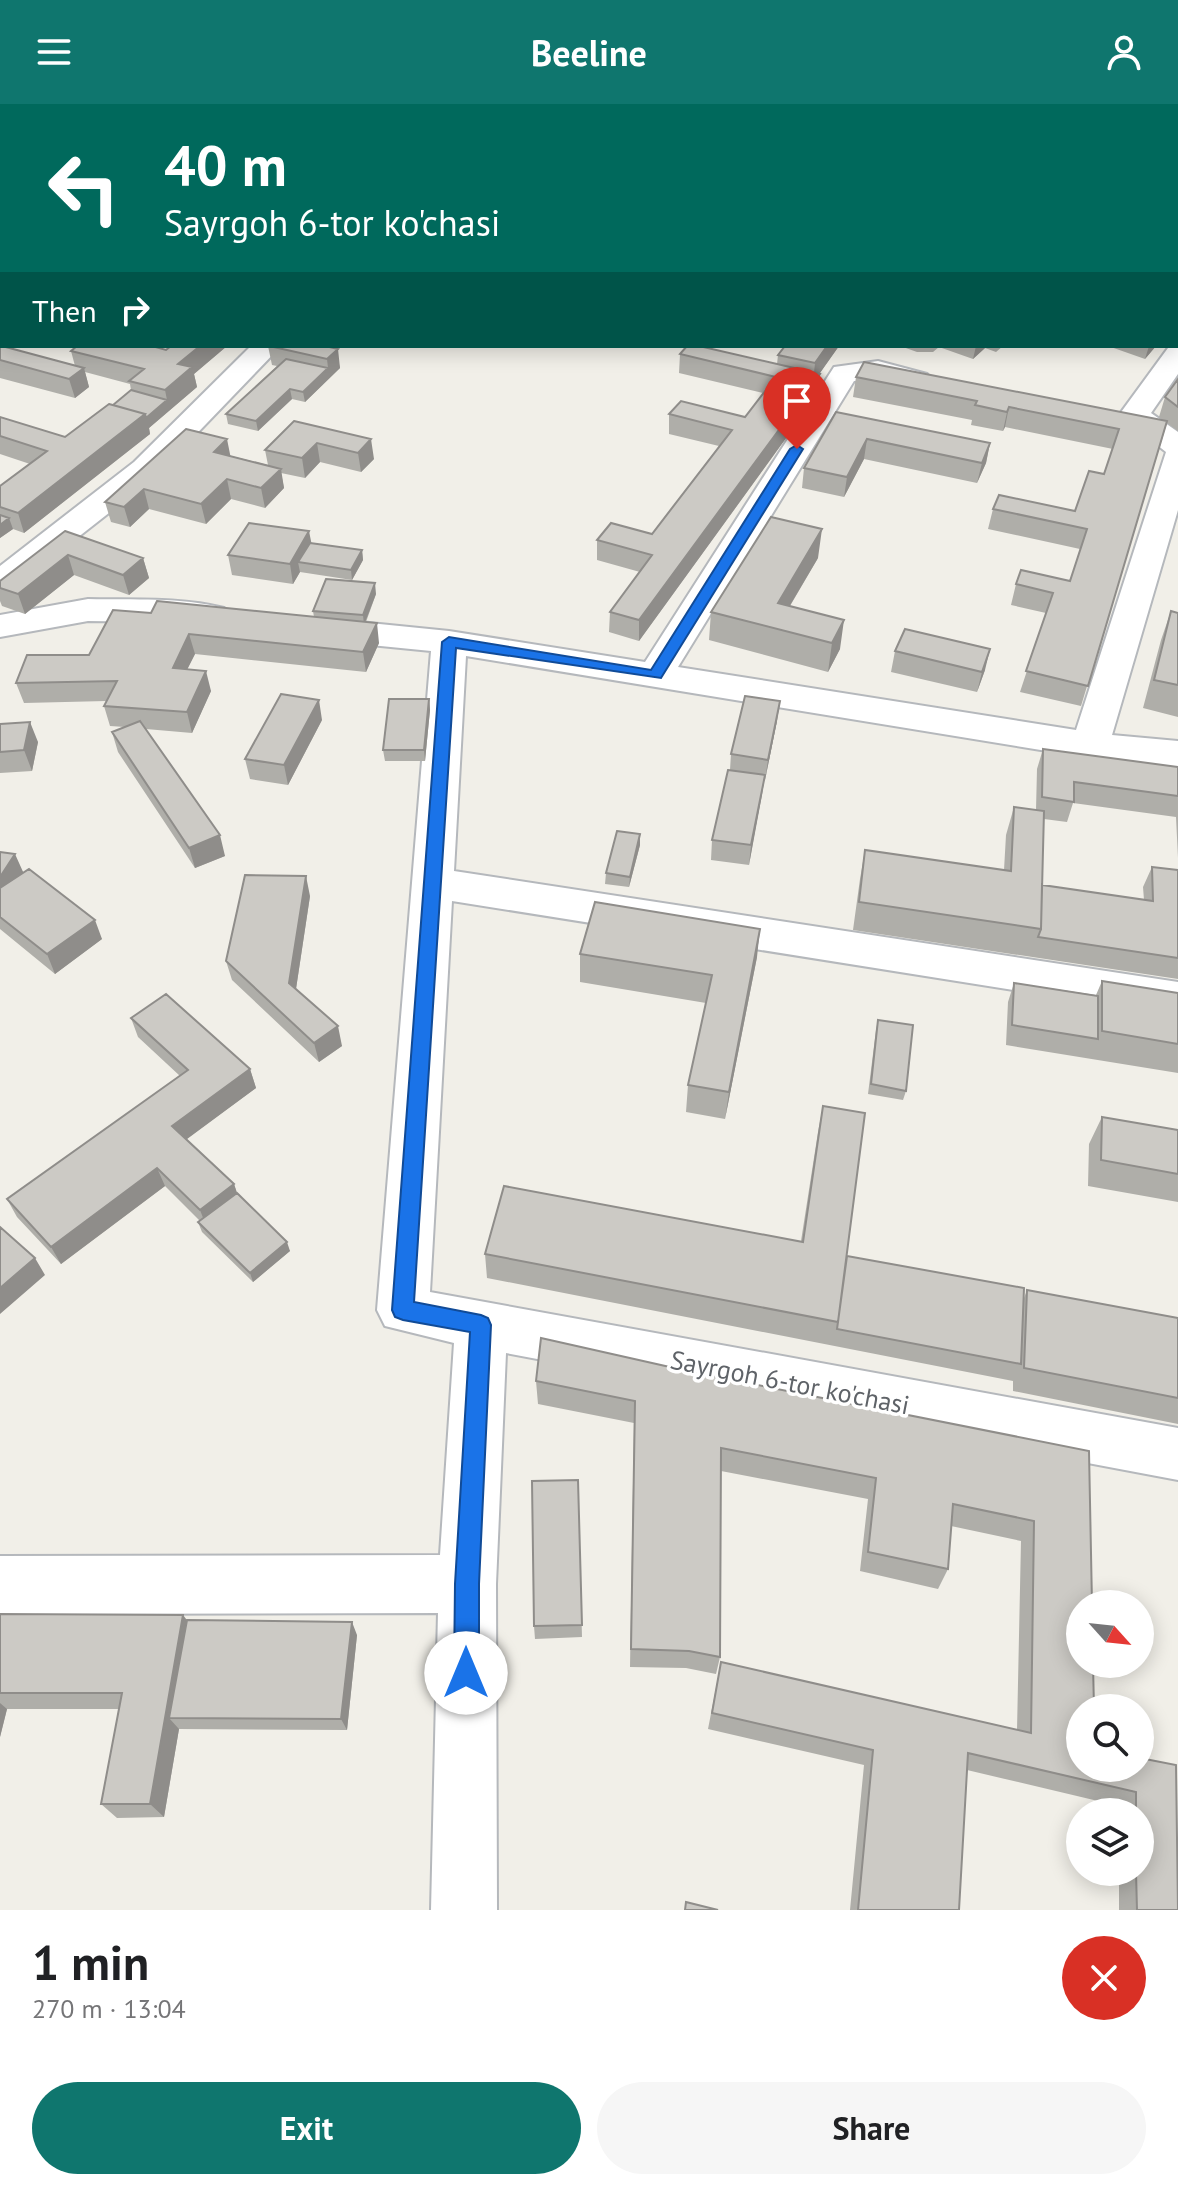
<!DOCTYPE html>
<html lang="en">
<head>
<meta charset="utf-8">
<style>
	:root { --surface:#fff; --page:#f6f6f6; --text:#202124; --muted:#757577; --accent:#0f766e }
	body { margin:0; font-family:"PT Sans",sans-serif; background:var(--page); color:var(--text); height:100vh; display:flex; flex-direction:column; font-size:30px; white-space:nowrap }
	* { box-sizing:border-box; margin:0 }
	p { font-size:26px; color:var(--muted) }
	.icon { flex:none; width:44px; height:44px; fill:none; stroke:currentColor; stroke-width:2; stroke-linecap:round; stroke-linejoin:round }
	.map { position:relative; height:1806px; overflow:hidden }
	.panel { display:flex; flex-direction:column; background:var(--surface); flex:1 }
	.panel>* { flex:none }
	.top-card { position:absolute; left:0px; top:0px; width:1178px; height:244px; box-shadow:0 4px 20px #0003; background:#00695c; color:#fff; overflow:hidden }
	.needle { width:52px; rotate:117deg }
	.controls { position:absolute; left:1066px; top:1486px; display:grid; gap:16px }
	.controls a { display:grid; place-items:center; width:88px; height:88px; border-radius:50%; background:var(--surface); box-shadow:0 4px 20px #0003; font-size:40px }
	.pin { position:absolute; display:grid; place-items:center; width:68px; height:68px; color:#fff; margin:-82px -34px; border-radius:50% 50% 50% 0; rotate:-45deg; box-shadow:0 0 8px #0007 }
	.pin .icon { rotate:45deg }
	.me { position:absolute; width:88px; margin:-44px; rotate:0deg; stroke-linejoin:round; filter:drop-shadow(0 0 6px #0008) }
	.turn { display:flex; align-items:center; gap:28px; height:168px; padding:0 32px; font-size:36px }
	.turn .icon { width:104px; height:104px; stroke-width:2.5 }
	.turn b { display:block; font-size:56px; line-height:68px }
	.then { display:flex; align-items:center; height:76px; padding:0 32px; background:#0003; gap:16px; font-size:30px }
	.round { display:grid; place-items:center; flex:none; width:84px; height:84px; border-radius:42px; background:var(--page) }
	.headline { display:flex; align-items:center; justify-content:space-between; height:136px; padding:0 32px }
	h1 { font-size:48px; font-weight:700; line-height:60px }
	.cta { display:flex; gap:16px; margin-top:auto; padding:16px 32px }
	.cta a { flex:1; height:92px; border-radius:48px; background:var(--accent); color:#fff; font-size:32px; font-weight:700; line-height:92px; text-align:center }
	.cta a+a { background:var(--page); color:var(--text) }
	header { display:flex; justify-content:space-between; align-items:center; height:104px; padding:0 32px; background:var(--accent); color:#fff; font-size:36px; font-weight:700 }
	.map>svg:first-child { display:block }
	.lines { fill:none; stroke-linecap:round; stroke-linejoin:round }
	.service-casing { stroke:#b5b8bc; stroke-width:4 }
	.minor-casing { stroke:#b5b8bc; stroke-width:4 }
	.tertiary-casing { stroke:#b5b8bc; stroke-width:4 }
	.service { fill:#fff; fill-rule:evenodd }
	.minor { fill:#fff; fill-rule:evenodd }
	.tertiary { fill:#fff; fill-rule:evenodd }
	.wall { fill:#afaea9 }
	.shaded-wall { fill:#8f8d8a }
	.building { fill:#cccac5; stroke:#8f8d8a; stroke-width:2 }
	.route { fill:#1a73e8; stroke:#114b97; stroke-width:2 }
	.labels { text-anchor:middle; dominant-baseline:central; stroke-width:7; stroke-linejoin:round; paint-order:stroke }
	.near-street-label { font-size:26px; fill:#5f6368; stroke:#fff }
</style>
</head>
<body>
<header><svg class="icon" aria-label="menu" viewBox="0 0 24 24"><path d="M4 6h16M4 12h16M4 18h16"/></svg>Beeline<svg class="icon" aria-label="person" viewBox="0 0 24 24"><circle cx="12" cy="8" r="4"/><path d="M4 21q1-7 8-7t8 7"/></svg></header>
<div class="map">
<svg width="1178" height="1806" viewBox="0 0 1178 1806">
	<rect width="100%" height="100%" fill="#f1efe8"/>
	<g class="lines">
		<g class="service-casing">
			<path id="service" d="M282,0h14v2h-14z
				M0,139h2v10h-2z"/>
		</g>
		<g class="minor-casing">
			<path id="minor" d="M1178,241v29l-27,39 27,19v78l-66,225 66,6v26l-88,-9 -624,-102 -12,215 724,111v34l-726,-115 -22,391 748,136v52l-672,-127 -10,231 1,326h-66l7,-297 -438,1v-58l440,-1 14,-212 -69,-17 -8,-16 54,-659 -111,-11 -12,-3 -6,-8 6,-8 12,-3 129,13 196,31 189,-295 44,-6 49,13 5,6 -5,6 -10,3 -39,-10 -24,2 -176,286 398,63 90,-278 -47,-37 49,-67z
				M88,495c45,1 93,-2 136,9l5,8 -5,8 -12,3 -52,-5 -72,-1 -88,16v-22z"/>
		</g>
		<g class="tertiary-casing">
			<path id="tertiary" d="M785,0h28l1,2h-28z
				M1176,114l2,1v16l-2,-1z
				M251,242h30l-125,130 -144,113 -12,3v-26l134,-104z"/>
		</g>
		<use href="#service" class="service"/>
		<use href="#minor" class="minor"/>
		<use href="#tertiary" class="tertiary"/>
	</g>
	<path class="wall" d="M220,0h54l1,2h-52z
		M707,0h91v2h-95z
		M852,0h53l-2,2h-51z
		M1176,60l2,1v32h-2z
		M0,241l75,21 -4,-15 95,-1 5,-4h56l-33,28 3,13 -48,41 1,6 -126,99 -11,-4 -13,9v-52l30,-22 -30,-10v-37l65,20 48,-32 18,-15 -1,-6 -45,-12 4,15 -14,11 -75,-20z
		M268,242l67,2 5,20 -35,34 -13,-3 -34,32 -30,-7 -2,-10 51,-48 -5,-1z
		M785,242h54l-20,28h1l-2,20 -179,247 -30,-9 1,-20 30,-40 -43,-12v-20l55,-6 67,-88 -50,-12v-20l76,3 18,-24 -84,-20 1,-19 97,10 1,-9z
		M902,242h101l-7,6 -11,-4 -12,11 -34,-12 -6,5h-16l-14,-5z
		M1108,242h48l-11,13z
		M856,273l308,44 -5,-4 6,-20 13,-18v52l-11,-8 -86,283 -61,-14 26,-79 -35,-8 5,-21 54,-3 10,-32 -92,-20 5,-20 82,2 29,-37 9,-25 -108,-22 -2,4 -32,-6 1,-5 -119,-23z
		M836,308l154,31 -4,20 -9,20 -113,-24 -20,38 -42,-9 2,-20z
		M294,317l80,38 -13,13 -41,-10 -15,16 -24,-5 3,15 -19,20 -34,-9 -25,25 -57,-15 -19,18 -19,-5 -6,-20 126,-46 37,9 -3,-15z
		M65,427l78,27 6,20 -20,17 -55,-20 -49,39 -23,-8 -2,-5v-20z
		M311,439l51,7 1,10 -11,20 -52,-8 -7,12 -61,-9 -4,-20z
		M818,454l-28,48 50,43 -12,23 -119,-32 2,-28z
		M376,490l-10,28 13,21 -13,29 -171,-18 -8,15 24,22 -19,42 -46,-4 79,127 -30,12 -77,-116 -6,-20 13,-5 -15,-1 -6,-20 2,-5 -82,2 -8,-20 73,-28 62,-42 163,4 -1,-6z
		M1171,507l7,2v104l-35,-9 18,-68z
		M895,547l90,19 -8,22 -86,-20z
		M429,595l1,11 -5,51h-40l-2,-11z
		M322,616l-34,65 -38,-6 -5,-20z
		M777,617l-12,59h-1l-15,85 -38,-5 1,-20 18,-70 1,-16z
		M0,620l38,18 -6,29 -32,2z
		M1043,645l135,18v91l-2,-41 -103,-14 -6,19 -23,-3 -2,66 102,15 -1,-13 9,-20 26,3v109l-325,-49 7,-51 5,-29 139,20 2,-35 8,-28 22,3 1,-41z
		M640,730v11l-11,42 -24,-3 1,-11z
		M0,748l23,20 79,67 -47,35 -55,-45z
		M310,792l-14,93 46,57 -23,16 -87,-82 -6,-19z
		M580,850l177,3 -32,162 -39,-7 2,-27 18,-82 -126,-21z
		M1102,877l76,12v80l-172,-28 2,-43 6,-19 82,12z
		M131,914l119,51 6,19 -70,51 48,45 3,9 53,58 -37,31 -51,-50 -4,-10 2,-1 -35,-35 -104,78 -44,-47 -10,-18 173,-123 -42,-39z
		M878,916l28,71 -3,9 -35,-6 8,-64z
		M823,1002l24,150 177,42 3,-8 151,28v106l-165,-33v-10l-526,-103 -2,-24 316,-13 17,-109z
		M1102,1013l76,13v72l-90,-16 1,-42z
		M692,1268l397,79 -9,317h60l38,142h-59v-38h21v-60h-21v-6l-152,-36 -8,140h-109l14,-145 -156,-36 13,-67 296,68 4,-189 -70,-15 -3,43 -10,20 -78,-18 8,-72 -147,-28 -1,186 -4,17 -30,-6 -56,-1 4,-244 -96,-19 -2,-23z
		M578,1376l4,157 -47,2 -1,-13z
		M0,1510l183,1 4,5 170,15 -10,95 -168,-1 -15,88 -47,1 -16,-14 18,-95h-112l-7,28z"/>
	<path class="shaded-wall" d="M501,0h12l1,1 -16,1z
		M730,0h20v2h-23z
		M787,0h11v2h-11z
		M894,0h11l-2,2h-12z
		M1011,0h12l-1,2h-14z
		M1114,0h15l-1,2h-18z
		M1178,201v12l-2,3v-12z
		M200,242h27l-33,28 3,13 -48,41 1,6 -126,99 -6,-20 127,-99 22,-14 -2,-10 13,-26z
		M827,242h12l-26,37 2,-20z
		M976,242h10l-1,2 -12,11z
		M1149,242h7l-11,13z
		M338,245l2,19 -35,34 -2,-10 25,-24 -1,-9z
		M84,264l5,19 -14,11 -6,-19z
		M820,270l-2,20 -179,247v-21z
		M290,285l2,10 -34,32 -2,-10z
		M1009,303l-4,20 -2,4 4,-19z
		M227,335l4,20 -17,-7z
		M371,335l3,20 -13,13 -3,-19z
		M867,335l-3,20 -20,38 3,-20z
		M317,339l3,19 -15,16 -3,-20z
		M990,339l-4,20 -9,20 5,-20z
		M281,365l3,19 -19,20 -4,-20z
		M227,375l4,20 -25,25 -5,-20z
		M144,385l5,20 -19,18 -6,-20z
		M9,414l4,11 -13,9v-13z
		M822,425l-4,29 -42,71 2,-26z
		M309,427l4,20 -15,11 2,10 -7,12 -3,-20z
		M362,446l1,10 -11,20 -1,-10z
		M68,451l6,20 -49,39 -7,-20z
		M143,454l6,20 -20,17 -6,-20z
		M375,479l1,11 -12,31 -1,-10z
		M844,516l-4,29 -12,23 4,-29z
		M377,519l2,20 -13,29 -3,-20z
		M189,530l6,20 -17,34 -5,-20z
		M990,545l-5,21 -8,22 5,-20z
		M206,567l5,20 -19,42 -5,-21z
		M429,595l1,11 -5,51 -1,-11z
		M319,596l3,20 -34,65 -4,-20z
		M780,597l-3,20 -12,59 3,-20z
		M30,618l8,20 -6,29 -8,-21z
		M765,671l-3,20 -13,70 2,-20z
		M640,730v11l-11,42 1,-10z
		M220,731l5,21 -30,12 -6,-20z
		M15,750l9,20 -24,30v-27z
		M306,772l4,20 -16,106 -5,-19z
		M95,816l7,19 -47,35 -8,-20z
		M760,825l-3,28 -32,162 4,-27z
		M338,922l4,20 -23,16 -5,-19z
		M250,965l6,19 -77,57 -7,-19z
		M157,1064l8,18 -104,78 -10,-17z
		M234,1080l6,18 -33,26 -7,-18z
		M287,1138l3,9 -37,31 -3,-9z
		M35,1154l10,17 -45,39v-26z
		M183,1511l12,18 -26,85 10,11 -15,88 -14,-13z
		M352,1518l5,13 -10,95 -6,-11z
		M0,1599l7,6 -7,28z"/>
	<path class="building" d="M245,0h23l-4,2h-12z
		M482,0h19l-3,2h-20z
		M564,0h69l8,2h-31l-6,-1 -2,1h-41z
		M707,0h23l-3,2h-24z
		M927,0h32l7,2h-33z
		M970,0h41l-3,2h-42z
		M1068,0h46l-4,2h-46z
		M1176,60l2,1v12h-2z
		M1178,128v12h-2v-10z
		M1178,141v60l-2,3v-60z
		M0,241l2,1 82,22 -15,11 -69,-19z
		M77,242h75l14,4 5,-4h29l-22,18 14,3 -27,23 -36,-9 15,-12 -73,-18z
		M269,242h56l13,3 -11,10z
		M687,242h12l121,28 -181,246 -29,-8 42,-57 -55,-15 14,-17 41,11 80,-104 -63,-16 12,-13 64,16 31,-40 -96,-23z
		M785,242h42l-12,17 -37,-8z
		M286,255l42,9 -25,24 -13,-3 -34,32 -30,-7z
		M864,258l303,59 -79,265 -62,-15 27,-78 -37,-9 5,-14 49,11 17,-52 -94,-20 6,-14 76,16 14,-40 15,3 15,-45 -110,-22 -2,5 -32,-7 2,-4 -121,-24z
		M1178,275v28l-13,-10z
		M131,286l36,10 -21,18 -1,-4 -32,-9z
		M109,300l36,10 -127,99 -18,-6v-21l47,-35 -47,-15v-19l65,20z
		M836,308l154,31 -8,20 -115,-24 -20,38 -43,-9z
		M294,317l77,18 -13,14 -41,-10 -15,15 -37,-8z
		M186,325l41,10 -13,13 67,17 -20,19 -34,-9 -26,25 -57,-15 -20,18 -19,-5z
		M0,411l9,3 -9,7z
		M771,413l51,12 -44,74 66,17 -12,23 -121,-31z
		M249,419l60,8 -19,33 -62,-9z
		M65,427l78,27 -20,17 -55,-20 -50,39 -18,-6v-7z
		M310,439l52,7 -11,20 -53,-8z
		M326,475l49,4 -12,32 -50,-4z
		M157,497l220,22 -14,29 -174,-18 -16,34 33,3 -19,41 -83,-6 13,-25 -101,2 11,-28h62l24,-45 38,3z
		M1171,507l7,2v72l-24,-5z
		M905,525l85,20 -8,23 -87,-21z
		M281,590l38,6 -35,65 -39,-6z
		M745,592l35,5 -12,59 -37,-6z
		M389,595h40l-5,51h-41z
		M140,617l80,114 -31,13 -77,-116z
		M30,618l-6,28 -24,2v-28z
		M1043,645l135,18v29l-104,-14v20l-32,-5z
		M728,666l37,5 -14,70 -39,-5z
		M1014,703l30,4 -3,118 -182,-27 6,-52 146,21z
		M617,727l23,3 -10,43 -24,-4z
		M0,748l15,2 -15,23z
		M1152,763l26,3v88l-140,-21 3,-8 1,-44 111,16z
		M29,765l66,51 -48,34 -47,-37v-29z
		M245,771l61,1 -17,107 49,43 -24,17 -88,-82z
		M595,798l165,27 -31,163 -41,-7 24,-110 -132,-21z
		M1102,877l76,12v51l-76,-13z
		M1014,879l84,13v43l-86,-14z
		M166,890l84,75 -78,57 62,58 -34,26 -43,-42 -106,79 -44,-48 181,-129 -57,-52z
		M878,916l35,5 -7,66 -35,-7z
		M823,1002l42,7 -27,209 -353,-68 19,-68 299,56z
		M1102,1013l76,13v44l-77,-14z
		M237,1089l50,49 -37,31 -52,-51z
		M0,1123l35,31 -35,30z
		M847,1152l177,32 -3,76 -184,-35z
		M1027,1186l151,28v80l-154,-30z
		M541,1234l151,34 397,79 3,153h-12v60h13l1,44h-14v60h60v-10l36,7 2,145h-41l-1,-38h4v-60h-4v-20l-168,-39 -9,157h-101l15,-160 -161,-37 9,-51 310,71 3,-212 -81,-17 -5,65 -80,-17 8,-74 -155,-30 -1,209 -31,-6 -58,-2 4,-248 -99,-20z
		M578,1376l4,145 -48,1 -2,-145z
		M0,1510l183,1 -33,189h-49l21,-111h-122z
		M187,1516l165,2 -11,97 -172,-1z
		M686,1798l32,8h-33z"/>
	<path class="route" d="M797,341l6,4 -142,229 -205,-30 -42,654 67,13 7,3 3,7 -12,259v89l-4,9 -9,3 -8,-3 -4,-9 1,-89 15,-252 -67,-12 -8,-3 -3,-7 50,-668 7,-5 202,33 139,-221z"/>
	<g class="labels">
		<g class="near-street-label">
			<text transform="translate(790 1278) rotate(11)">Sayrgoh 6-tor ko'chasi</text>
		</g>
	</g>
</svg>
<div class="controls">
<a><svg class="needle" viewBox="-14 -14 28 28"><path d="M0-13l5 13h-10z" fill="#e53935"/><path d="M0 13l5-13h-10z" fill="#757577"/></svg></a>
<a><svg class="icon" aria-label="search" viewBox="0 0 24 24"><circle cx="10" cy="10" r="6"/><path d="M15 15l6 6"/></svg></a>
<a><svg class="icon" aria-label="layers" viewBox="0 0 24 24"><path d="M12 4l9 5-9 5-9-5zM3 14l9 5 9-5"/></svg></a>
</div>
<div class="pin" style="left:797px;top:345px;background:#d93025"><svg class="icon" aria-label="arrive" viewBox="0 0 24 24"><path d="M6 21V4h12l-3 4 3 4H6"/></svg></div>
<svg class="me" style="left:466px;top:1569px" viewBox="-20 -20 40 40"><circle r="19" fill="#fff"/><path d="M0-13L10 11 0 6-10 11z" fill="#1a73e8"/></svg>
<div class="top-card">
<div class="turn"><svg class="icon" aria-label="left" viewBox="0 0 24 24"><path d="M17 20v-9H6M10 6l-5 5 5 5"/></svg><div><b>40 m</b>Sayrgoh 6-tor ko'chasi</div></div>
<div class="then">Then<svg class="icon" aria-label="right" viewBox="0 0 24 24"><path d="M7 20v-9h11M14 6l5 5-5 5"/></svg></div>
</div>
</div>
<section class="panel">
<div class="headline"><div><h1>1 min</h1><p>270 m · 13:04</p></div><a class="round" style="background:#d93025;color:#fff"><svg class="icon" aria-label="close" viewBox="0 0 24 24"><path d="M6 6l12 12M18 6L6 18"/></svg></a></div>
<div class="cta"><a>Exit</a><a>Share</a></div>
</section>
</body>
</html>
